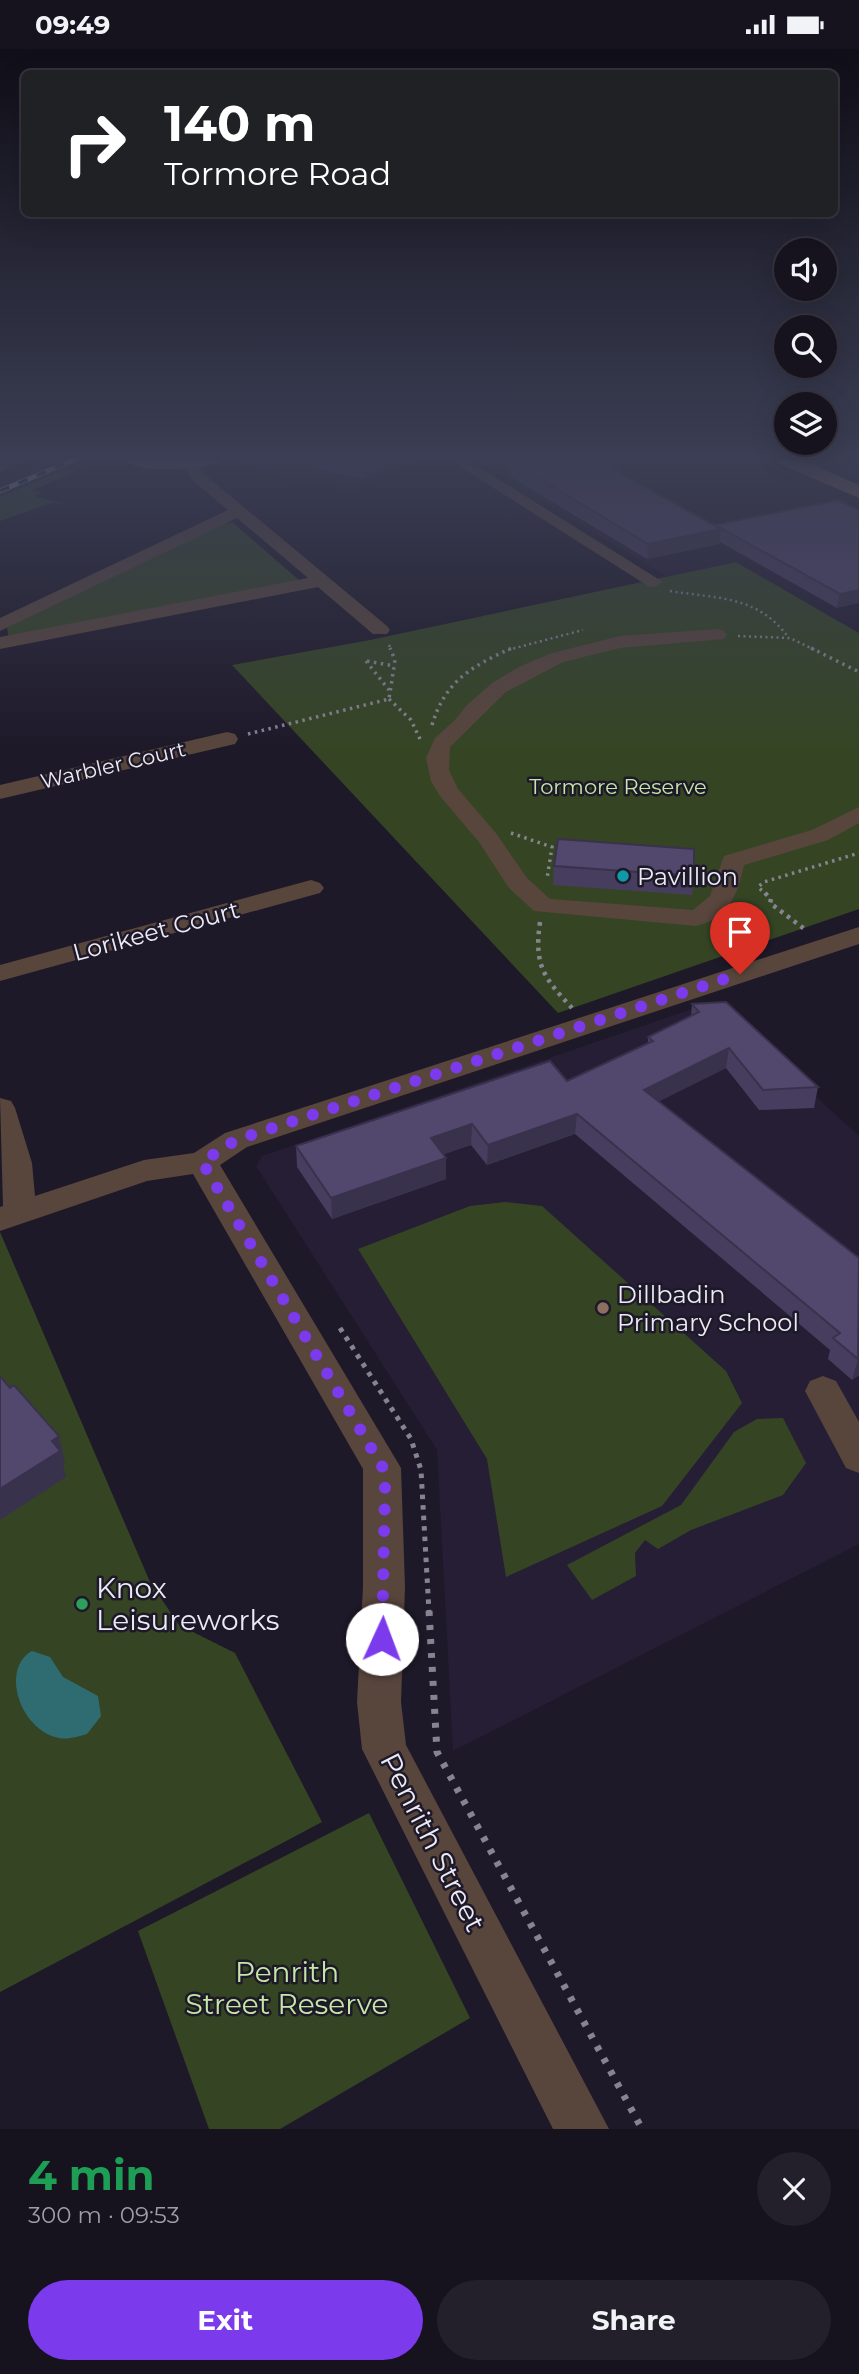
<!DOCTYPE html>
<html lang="en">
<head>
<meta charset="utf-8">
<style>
	:root { --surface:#16131f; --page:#23202c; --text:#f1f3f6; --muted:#9e9ea4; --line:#35323d; --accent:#7c3aed }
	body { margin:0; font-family:Montserrat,sans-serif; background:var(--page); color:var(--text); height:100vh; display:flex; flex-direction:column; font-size:26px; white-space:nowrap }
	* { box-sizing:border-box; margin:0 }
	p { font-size:23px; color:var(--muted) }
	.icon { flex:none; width:38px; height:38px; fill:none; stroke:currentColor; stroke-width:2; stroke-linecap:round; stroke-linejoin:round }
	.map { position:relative; height:2080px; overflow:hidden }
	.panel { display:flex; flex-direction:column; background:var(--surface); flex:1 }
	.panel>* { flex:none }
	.banner { position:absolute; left:21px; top:21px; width:817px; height:147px; border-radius:10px; box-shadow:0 7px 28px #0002,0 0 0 2px var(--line); background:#202124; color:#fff; overflow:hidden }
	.controls { position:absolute; left:774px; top:189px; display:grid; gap:14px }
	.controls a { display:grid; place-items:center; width:63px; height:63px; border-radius:50%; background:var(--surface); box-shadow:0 7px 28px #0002,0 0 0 2px var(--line); font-size:35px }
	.pin { position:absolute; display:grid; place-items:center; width:60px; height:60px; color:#fff; margin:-72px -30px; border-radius:50% 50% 50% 0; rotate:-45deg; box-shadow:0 0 7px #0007 }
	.pin .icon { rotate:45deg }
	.me { position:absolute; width:77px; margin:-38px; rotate:2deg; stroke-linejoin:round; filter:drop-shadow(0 0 5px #0008) }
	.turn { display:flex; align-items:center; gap:24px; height:147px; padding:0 28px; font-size:32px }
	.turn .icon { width:91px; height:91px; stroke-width:2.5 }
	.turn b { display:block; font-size:49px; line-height:60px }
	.round { display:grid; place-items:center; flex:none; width:74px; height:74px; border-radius:37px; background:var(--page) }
	.head { display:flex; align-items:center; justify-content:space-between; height:119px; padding:0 28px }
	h1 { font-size:42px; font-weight:700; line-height:52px; color:#1e9e55 }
	.action { display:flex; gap:14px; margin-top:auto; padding:14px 28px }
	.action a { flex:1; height:80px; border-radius:42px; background:var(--accent); color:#fff; font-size:28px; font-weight:700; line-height:80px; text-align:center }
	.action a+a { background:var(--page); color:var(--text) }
	.status { display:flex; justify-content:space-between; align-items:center; height:49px; padding:0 35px; background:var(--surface); direction:ltr }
	.status svg { height:19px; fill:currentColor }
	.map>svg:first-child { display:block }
	.built { fill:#251e35 }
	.green { fill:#354524 }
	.water { fill:#2e6c71 }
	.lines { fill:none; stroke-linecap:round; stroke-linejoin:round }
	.path-far4 { stroke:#878491; stroke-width:2.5; stroke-dasharray:2 3.5; stroke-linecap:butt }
	.path-far3 { stroke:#878491; stroke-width:3.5; stroke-dasharray:2.5 4.5; stroke-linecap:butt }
	.path-far2 { stroke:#878491; stroke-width:4.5; stroke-dasharray:3.5 5; stroke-linecap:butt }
	.path-far1 { stroke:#878491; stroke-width:5; stroke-dasharray:4.5 6; stroke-linecap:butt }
	.path { stroke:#878491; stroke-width:7; stroke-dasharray:5 9; stroke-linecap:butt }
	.minor { fill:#58463d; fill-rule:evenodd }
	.major { fill:#94705d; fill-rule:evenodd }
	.rail-casing { stroke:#cac7d3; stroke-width:5 }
	.rail { stroke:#1e1929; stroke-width:3.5; stroke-dasharray:10; stroke-linecap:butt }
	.wall { fill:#473d5e }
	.shaded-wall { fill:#39324c }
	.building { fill:#52476d; stroke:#39324c; stroke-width:2 }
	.route { stroke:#7c3aed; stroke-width:12; stroke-dasharray:0 21.6 }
	.culture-dot { fill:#0f9aa8; stroke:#1e1929; stroke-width:2.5 }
	.education-dot { fill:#8d6e63; stroke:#1e1929; stroke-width:2.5 }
	.leisure-dot { fill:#2e9e5b; stroke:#1e1929; stroke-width:2.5 }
	.labels { text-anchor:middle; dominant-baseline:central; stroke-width:5; stroke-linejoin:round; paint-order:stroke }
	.far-street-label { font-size:21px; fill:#eceaf5; stroke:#1e1929 }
	.far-park-label { font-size:21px; fill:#c5e7a6; stroke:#1e1929 }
	.poi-label { font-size:24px; fill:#eceaf5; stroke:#1e1929; text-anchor:start }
	.street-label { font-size:24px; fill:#eceaf5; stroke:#1e1929 }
	.near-poi-label { font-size:28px; fill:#eceaf5; stroke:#1e1929; text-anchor:start }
	.near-street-label { font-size:28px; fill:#eceaf5; stroke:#1e1929 }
	.near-park-label { font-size:28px; fill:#c5e7a6; stroke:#1e1929 }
</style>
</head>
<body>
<div class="status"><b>09:49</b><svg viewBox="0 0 49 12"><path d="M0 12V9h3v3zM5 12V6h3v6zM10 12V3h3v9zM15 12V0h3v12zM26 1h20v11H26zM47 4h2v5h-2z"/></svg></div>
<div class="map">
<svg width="859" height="2080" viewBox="0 0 859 2080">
	<rect width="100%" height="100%" fill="#1e1929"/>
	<path class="built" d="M48,410h38l-86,38v-16z
		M114,410h308l-72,33 -47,-12 -6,4 -70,-25 -19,9 -28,2z
		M473,410h386v174l-123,-71 -69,15z
		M713,953l146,134v408l-406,207 -16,-301 -181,-284 6,-10z"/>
	<path class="green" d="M86,410h28l20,4 -37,-1 -64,28 8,3 -7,3 30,8 -13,-1 -51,18v-24z
		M232,473l68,59 -276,56 -16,-2 -1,-8 204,-99z
		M736,513l123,71v276l-301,104 -326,-348 138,-25z
		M505,1153l37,4 184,165 16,32 -80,103 -156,71 -19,-118 -129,-210 112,-43z
		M0,1183l150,350 29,43 56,28 87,169 -322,170z
		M783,1369l23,45 -23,32 -92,35 -33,19 -13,-9 -10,13 1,23 -44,24 -25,-35 114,-60 53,-73 23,-13z
		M369,1764l101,205 -190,111h-71l-71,-198z"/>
	<path class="water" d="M32,1602l18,6 13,20 35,19 3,20 -14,18c-8,2 -19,6 -28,4 -39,-8 -59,-69 -27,-87z"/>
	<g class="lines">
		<path class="path-far4" d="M670,542c49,8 87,4 119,47
			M738,587l52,2 25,12
			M389,596l2,5
			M508,601l75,-20"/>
		<path class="path-far3" d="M811,599l48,24
			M366,612l23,29
			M367,612l27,5
			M389,650l22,21 9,19
			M432,676c13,-44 40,-59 80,-77
			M248,685l141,-35 6,-39 -5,-12
			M511,784l41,14 -5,32
			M767,846l-9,-8 6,-5 95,-29"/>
		<path class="path-far2" d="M765,844l6,6 -1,4 37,28
			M540,873c-6,43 3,55 32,86"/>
		<path class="path-far1" d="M340,1279l71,111 10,31 8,142"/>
		<path class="path" d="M429,1562l8,141 205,377"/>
		<path class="minor" d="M6,410h20l-26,13v-11z
			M190,410l5,2 9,13 183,152 3,4 -3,4h-14l-55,-47 -318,62v-12l308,-59 -71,-60 -237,113v-13l228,-108 -36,-30 -10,-16z
			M448,410h18l197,123 -9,5 -6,-1z
			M813,410h31l-3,3 -41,9 -8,-5z
			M717,580l7,2 3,4 -3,4 -104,9 -57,14 -57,30 -56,55 -1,23 9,19 37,43 32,46 23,21 143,11 17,-14 14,-40 88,-26 47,-23v16l-31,17 -84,25c-7,31 -15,53 -48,61l-162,-15 -25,-23 -30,-46 -39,-46 -9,-15 -5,-23 9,-20 19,-17 13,-16 25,-22 27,-16 30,-13 71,-18z
			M227,683l8,2 3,5 -3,5 -235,55v-14z
			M311,831l9,3 4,5 -4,5 -320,88v-16z
			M859,878v17l-612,203 -27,18 181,303 4,119 -4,115 5,43 203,384h-56l-191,-380 -5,-47 6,-115v-118l-170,-295 -46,7 -147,50v-24l3,-1 -3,-108 11,3 4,7 17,55 3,33 109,-36 50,-7 31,-20z
			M823,1327l13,5 23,41v51l-13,-5 -41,-77 5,-10z"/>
		<path class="major" d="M125,410h95l-2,4c-19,5 -81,13 -93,-4z
			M775,410h24l60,26v13l-82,-35z"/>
		<g class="rail-casing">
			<path id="rail" d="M0,442l76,-32"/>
		</g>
		<use href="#rail" class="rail"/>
	</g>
	<path class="wall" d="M297,410h103l-37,20 -66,-14z
		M492,410h112l14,14 97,52 144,-15 -22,98 -117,-66 -1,2 -72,15 -136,-82v-6z
		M554,817l140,10 -2,19 -139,-10z
		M692,955l126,83 -4,21 -55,2 -33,-42 -67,33 200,157v117l-7,5 -24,-21 2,-9 -255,-216 -88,31 -16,-20 -28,9 3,4v21l-114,40 -35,-52 -1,-21 271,-65 81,-38v-6l43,-21z"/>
	<path class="shaded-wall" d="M366,410h34l-37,20 -1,-18z
		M619,418l-1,14 -8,-13z
		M721,480l-2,15 -72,15 1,-15z
		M859,541v13l-22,5 3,-14z
		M729,999l-3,20 -84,42 2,-20z
		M577,1065l-2,20 -88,31 1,-20z
		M472,1075l-1,21 -40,14v-21z
		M446,1109v21l-114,40 -1,-21z
		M859,1309v17l-7,5 6,-21z
		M59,1387l6,27 -2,1 3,13 -66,43v-31l52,-48z"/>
	<path class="building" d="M515,410h89l15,8 -9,1 111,61 -73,15 -136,-82 7,-1z
		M838,451l21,10v80l-19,4 -125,-69z
		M558,790l136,10v27l-140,-10z
		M726,953l92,85 -55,3 -34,-42 -85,42 215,168 -1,101 -25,-21 7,-5 -263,-219 -89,31 -16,-21 -41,14 15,20 -115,40 -35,-52 254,-85 17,20 86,-40 -5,-4 51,-25 -7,-8z
		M0,1327l10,12 4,-3 45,51 -7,5 8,10 -60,38z"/>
	<linearGradient id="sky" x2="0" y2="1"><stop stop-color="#100e17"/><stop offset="0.58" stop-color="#3b3e54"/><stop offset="1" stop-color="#3b3e54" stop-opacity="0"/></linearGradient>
	<rect width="859" height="701" fill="url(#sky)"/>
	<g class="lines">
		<path class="route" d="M382,1590l3,-152 -2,-19 -181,-306 34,-22 504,-166"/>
	</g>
	<circle class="culture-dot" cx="623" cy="827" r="7"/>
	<circle class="education-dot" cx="603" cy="1259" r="7"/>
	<circle class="leisure-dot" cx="82" cy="1555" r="7"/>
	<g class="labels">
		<g class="far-street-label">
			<text transform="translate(113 716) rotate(-13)">Warbler Court</text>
		</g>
		<g class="far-park-label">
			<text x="618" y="737">Tormore Reserve</text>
		</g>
		<g class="poi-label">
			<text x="637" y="827">Pavillion</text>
			<text x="617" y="1245">Dillbadin<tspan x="617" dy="28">Primary School</tspan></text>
		</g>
		<g class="street-label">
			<text transform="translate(156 882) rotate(-15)">Lorikeet Court</text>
		</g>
		<g class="near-poi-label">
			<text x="96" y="1539">Knox<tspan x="96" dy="32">Leisureworks</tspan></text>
		</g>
		<g class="near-street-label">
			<text transform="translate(433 1793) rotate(63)">Penrith Street</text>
		</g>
		<g class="near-park-label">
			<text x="287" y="1923">Penrith<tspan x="287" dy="32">Street Reserve</tspan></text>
		</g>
	</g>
</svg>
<div class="controls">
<a><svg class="icon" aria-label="sound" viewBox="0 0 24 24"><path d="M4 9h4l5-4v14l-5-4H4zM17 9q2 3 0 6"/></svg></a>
<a><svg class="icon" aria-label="search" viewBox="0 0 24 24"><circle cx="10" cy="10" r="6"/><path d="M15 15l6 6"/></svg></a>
<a><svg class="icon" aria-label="layers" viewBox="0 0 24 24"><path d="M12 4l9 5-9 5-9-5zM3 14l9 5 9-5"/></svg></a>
</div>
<div class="pin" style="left:740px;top:925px;background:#d93025"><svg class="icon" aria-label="arrive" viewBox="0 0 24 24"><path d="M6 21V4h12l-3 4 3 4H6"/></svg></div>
<svg class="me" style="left:382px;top:1590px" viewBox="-20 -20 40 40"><circle r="19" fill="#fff"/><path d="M0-13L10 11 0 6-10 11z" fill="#7c3aed"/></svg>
<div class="banner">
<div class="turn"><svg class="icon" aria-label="right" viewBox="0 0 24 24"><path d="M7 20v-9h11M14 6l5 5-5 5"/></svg><div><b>140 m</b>Tormore Road</div></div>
</div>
</div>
<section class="panel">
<div class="head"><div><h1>4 min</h1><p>300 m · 09:53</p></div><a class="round"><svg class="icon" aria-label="close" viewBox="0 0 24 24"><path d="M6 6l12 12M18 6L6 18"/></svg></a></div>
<div class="action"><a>Exit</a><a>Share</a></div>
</section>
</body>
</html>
